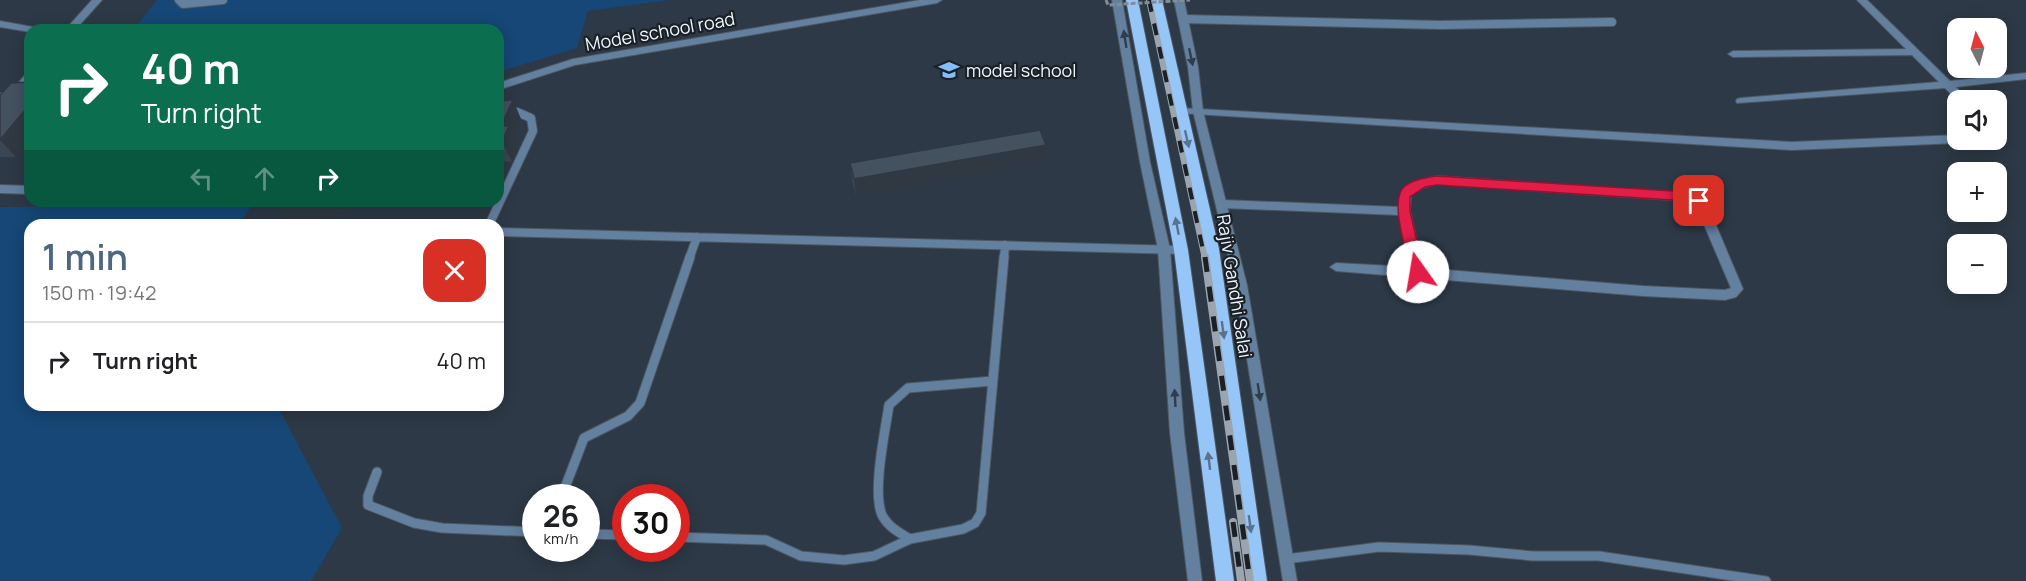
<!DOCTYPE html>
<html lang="en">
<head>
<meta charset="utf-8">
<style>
	:root { --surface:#fff; --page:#f2f2f2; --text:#202124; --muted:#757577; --line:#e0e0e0; --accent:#4c6784 }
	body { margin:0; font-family:Manrope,sans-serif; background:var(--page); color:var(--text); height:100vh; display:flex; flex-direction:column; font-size:22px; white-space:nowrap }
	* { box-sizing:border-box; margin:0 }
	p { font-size:20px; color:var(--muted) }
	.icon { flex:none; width:33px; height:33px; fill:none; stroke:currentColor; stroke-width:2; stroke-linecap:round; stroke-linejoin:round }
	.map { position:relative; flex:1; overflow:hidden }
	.side { position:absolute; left:24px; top:219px; width:480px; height:192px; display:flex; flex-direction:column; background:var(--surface); border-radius:18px; box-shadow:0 3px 15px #0003 }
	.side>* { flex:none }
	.hud { position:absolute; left:24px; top:24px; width:480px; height:183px; border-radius:18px; box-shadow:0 3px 15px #0003; background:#0b6e4f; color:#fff; overflow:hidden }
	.needle { width:39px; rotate:354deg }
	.tools { position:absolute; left:1947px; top:18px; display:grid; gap:12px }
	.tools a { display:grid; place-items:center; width:60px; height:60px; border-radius:12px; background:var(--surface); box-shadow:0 3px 15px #0003; font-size:30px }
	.speed { position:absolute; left:522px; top:484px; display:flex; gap:12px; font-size:30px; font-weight:700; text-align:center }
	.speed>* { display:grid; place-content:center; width:78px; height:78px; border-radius:50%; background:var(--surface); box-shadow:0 3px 15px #0003; line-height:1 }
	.speed small { font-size:15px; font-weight:400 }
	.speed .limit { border:9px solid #d22; background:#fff; color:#111 }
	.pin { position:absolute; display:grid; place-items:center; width:51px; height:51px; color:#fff; margin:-26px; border-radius:12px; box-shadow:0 3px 9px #0006 }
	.me { position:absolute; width:66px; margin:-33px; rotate:347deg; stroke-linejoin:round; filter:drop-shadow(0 0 4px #0008) }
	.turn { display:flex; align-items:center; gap:21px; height:126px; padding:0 18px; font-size:27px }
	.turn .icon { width:78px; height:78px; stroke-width:2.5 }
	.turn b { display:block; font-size:42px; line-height:51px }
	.lanes { display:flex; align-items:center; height:57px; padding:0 18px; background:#0003; justify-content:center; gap:30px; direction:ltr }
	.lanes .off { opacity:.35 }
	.round { display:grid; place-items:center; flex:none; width:63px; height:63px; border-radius:18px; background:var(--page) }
	.head { display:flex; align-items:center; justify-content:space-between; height:102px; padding:0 18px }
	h1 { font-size:36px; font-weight:600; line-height:45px; color:var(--accent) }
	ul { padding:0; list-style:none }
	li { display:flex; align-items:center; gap:18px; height:78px; padding:0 18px; border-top:2px solid var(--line) }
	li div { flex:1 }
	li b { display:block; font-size:22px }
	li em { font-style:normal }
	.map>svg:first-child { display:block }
	.green { fill:#164776 }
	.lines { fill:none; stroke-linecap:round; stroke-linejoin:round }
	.service-far1-casing { stroke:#4c5763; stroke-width:10 }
	.service-casing { stroke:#4c5763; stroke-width:11 }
	.minor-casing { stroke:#4c5763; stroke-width:2 }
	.tertiary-casing { stroke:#4c5763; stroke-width:2 }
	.primary-casing { stroke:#4c5763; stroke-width:2 }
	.service-far1 { stroke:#63809f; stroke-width:8 }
	.service { stroke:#63809f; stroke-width:9 }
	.minor { fill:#63809f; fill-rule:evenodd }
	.tertiary { fill:#63809f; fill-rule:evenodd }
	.primary { fill:#96c5f8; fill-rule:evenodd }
	.rail-far1-casing { stroke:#9ba5af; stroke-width:6 }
	.rail-casing { stroke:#9ba5af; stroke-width:8 }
	.rail-far1 { stroke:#1a2026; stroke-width:4; stroke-dasharray:12; stroke-linecap:butt }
	.rail { stroke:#1a2026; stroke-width:5; stroke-dasharray:15; stroke-linecap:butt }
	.path-bridge { stroke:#838d99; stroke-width:3; stroke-dasharray:5 2; stroke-linecap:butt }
	.wall { fill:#3a4652 }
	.shaded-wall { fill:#303942 }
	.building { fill:#44515f; stroke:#303942; stroke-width:1.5 }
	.oneway { fill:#303d4a }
	.oneway2 { fill:#58728f }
	.route { fill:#e11d48; stroke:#92132f; stroke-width:1.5 }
	.labels { text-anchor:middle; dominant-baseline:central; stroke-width:4.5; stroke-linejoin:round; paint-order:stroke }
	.street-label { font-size:18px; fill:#edf5fe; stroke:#1a2026 }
	.poi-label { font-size:18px; fill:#edf5fe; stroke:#1a2026; text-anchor:start }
</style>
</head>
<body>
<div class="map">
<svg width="2026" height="581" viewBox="0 0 2026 581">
	<rect width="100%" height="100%" fill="#2d3946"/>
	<path class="green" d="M157,0h513l-82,11 -11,37 -79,24v-42h-365z
		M176,201h78l-15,24h-209v180h247l65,123 -31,53h-311v-374l156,-1z"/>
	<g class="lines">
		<g class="service-far1-casing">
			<path id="service-far1" d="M179,0l4,4 40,-4
				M1183,19l257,6 172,-3
				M489,225l44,-94 -2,-13 -14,-6h-19
				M498,232l683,18
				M689,259l8,-22
				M1004,259l1,-14"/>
		</g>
		<g class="service-casing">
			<path id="service" d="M377,472l-9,24v9l46,18 28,5 94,4
				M561,498l23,-60 44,-22 12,-13 50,-146
				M586,534l40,1
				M676,537l90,3 35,16 43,4 30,-4 36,-17 53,-10 12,-6 6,-10 23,-256
				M910,539c-10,-6 -22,-12 -28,-24 -10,-23 3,-83 7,-110l19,-17 85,-7
				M1286,559l93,-12 90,3 64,6h66l167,25"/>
		</g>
		<g class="minor-casing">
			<path id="minor" d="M92,0h10l-27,30h-10z
				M920,0h22l-5,3 -362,62 -77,25v-7l75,-24z
				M1857,0h10l83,81 76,-8v6l-70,8 12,13 -10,1 -13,-13 -208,15 -1,-2 1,-2 4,-1 198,-16 -27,-27 -179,2 -5,-3 5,-3 173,-2z
				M0,21l33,6 5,3h-8v2l-30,-5z
				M30,73v9l-15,18 -15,-1v-6l9,1 17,-20z
				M1181,108l611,34 166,-7v5h5l-5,3 -166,7 -615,-37 -1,-2z
				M1437,176l256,18 14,10 36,85 -7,8 -11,3 -82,-4 -307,-25 -6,-4 6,-4 75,4 -12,-52 -176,-7 -6,-4 6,-4 176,7c1,-24 18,-27 38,-31zM1437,184l250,17 9,5 35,82 -6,2 -82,-4 -220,-18 -13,-57 1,-15 4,-6z
				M0,185l30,1v8l-30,-1z"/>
		</g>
		<g class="tertiary-casing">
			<path id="tertiary" d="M1112,0h10l28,162 20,87 14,184 18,148h-14l-18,-148 -12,-184 -18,-87z
				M1174,0h10l14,67 5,44 44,174 50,296h-14l-48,-296 -42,-174 -5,-44z"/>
		</g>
		<g class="primary-casing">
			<path id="primary" d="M1126,0h12l50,250 46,331h-18l-42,-331z
				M1150,0h12l57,249 48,332h-18l-44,-332z"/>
		</g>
		<use href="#service-far1" class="service-far1"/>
		<use href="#service" class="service"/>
		<use href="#minor" class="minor"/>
		<use href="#tertiary" class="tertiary"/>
		<use href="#primary" class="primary"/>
		<g class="rail-far1-casing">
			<path id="rail-far1" d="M1149,0l56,259"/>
		</g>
		<g class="rail-casing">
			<path id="rail" d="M1205,257l45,324
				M1233,522l8,59"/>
		</g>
		<use href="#rail-far1" class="rail-far1"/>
		<use href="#rail" class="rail"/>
		<path class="path-bridge" d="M1106,0l2,5 82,-5"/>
	</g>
	<path class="wall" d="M30,82v57l-14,18h-16v-62z
		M498,101l24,20 -7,16 4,10 -7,15 -13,-1 -1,3z
		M1046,161l-190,35 -4,-16 -2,-17z
		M276,201h186l-21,6 -77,-2 -68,20h-5l-14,-19z"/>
	<path class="shaded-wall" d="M513,100l9,21 -7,16 4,10 -7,15 -10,-21 -1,-15z
		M30,104v35l-14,18 -16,-17z
		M1046,145v16l-190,35 -2,-17z
		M293,201h68l3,4 -68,20h-5l-14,-19z
		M438,201h24l-21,6z"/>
	<path class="building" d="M30,82v22l-30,36v-45l11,-12z
		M513,100l-12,26h8l-7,15h-4v-40z
		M1040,130l6,15 -192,34 -4,-16z
		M276,201h17l-16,5z"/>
	<defs><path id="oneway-solid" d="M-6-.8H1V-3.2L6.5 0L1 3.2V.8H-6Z" transform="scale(1.5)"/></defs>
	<g class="oneway">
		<use href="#oneway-solid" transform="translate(1125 39) rotate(-99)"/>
		<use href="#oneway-solid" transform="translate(1191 57) rotate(78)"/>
		<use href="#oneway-solid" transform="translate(1259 392) rotate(81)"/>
		<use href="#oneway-solid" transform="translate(1175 398) rotate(-93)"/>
	</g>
	<g class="oneway2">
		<use href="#oneway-solid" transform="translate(1187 139) rotate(77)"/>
		<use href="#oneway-solid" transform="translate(1177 226) rotate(-101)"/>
		<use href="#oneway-solid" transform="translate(1223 330) rotate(82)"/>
		<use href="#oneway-solid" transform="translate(1209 461) rotate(-97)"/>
		<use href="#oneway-solid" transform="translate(1250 524) rotate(82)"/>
	</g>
	<path class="route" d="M1437,176l252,16 14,5 2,4 -6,4 -11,-4 -251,-16 -12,2 -15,10v14l14,61 -6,5 -7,-5c-4,-19 -23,-73 -6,-86 9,-7 21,-8 32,-10z"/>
	<defs>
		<g id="school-bare" transform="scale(1.62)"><path d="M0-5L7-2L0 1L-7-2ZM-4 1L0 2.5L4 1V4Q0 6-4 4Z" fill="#82bcfa" stroke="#1a2026" stroke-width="2.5" paint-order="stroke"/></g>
	</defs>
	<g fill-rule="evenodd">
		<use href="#school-bare" x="949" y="70"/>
	</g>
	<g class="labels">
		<g class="street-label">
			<text transform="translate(660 31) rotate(-10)">Model school road</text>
			<text transform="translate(1235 286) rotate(81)">Rajiv Gandhi Salai</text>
		</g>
		<g class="poi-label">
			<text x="966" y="70">model school</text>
		</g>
	</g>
</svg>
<div class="tools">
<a><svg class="needle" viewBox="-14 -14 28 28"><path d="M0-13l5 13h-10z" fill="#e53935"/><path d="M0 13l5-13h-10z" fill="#757577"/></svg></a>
<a><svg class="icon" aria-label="sound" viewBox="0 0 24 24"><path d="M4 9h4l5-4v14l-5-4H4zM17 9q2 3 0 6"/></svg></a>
<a>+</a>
<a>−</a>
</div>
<div class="speed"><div>26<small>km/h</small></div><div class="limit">30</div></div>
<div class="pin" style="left:1699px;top:201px;background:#d93025"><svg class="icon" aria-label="arrive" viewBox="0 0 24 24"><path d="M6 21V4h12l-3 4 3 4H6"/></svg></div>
<svg class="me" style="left:1418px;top:272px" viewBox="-20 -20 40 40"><circle r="19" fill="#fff"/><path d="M0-13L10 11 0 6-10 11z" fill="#e11d48"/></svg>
<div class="hud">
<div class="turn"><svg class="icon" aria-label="right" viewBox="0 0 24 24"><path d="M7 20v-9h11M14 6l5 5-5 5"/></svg><div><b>40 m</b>Turn right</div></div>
<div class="lanes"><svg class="icon off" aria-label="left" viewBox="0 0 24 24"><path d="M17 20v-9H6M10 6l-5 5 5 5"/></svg><svg class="icon off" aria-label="ahead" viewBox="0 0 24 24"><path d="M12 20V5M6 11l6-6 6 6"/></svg><svg class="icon" aria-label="right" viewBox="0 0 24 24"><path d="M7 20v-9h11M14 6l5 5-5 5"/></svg></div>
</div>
<section class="side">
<div class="head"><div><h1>1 min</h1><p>150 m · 19:42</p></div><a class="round" style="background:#d93025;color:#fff"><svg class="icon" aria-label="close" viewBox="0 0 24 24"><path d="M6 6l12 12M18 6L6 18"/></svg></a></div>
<ul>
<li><svg class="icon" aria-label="right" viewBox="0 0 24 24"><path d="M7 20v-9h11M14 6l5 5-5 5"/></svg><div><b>Turn right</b></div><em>40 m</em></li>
</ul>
</section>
</div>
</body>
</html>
